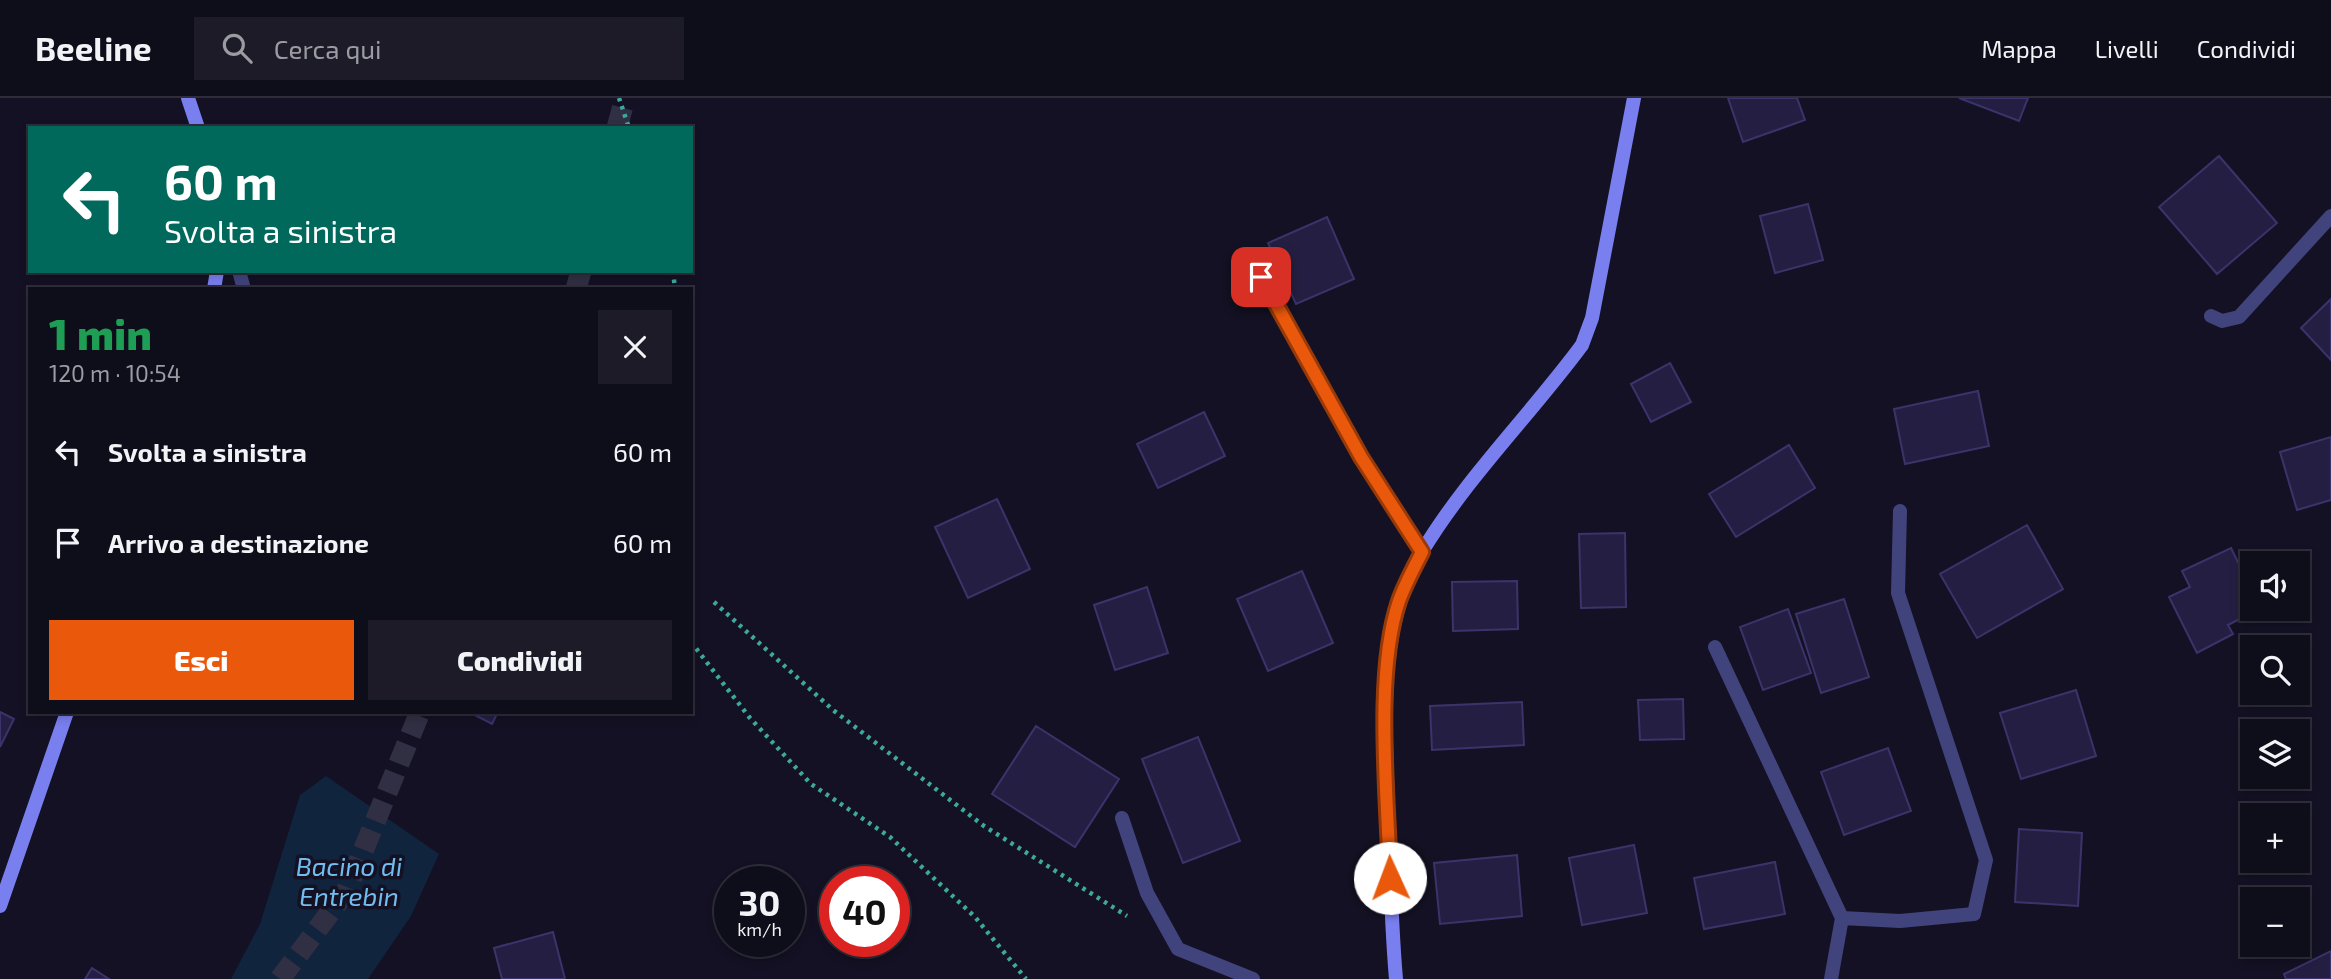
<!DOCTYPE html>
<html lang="it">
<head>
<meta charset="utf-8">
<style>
	:root { --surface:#0e0d1a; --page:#1c1b27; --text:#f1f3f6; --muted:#9b9ca2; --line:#2e2d39; --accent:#ea580c }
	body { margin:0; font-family:"Exo 2",sans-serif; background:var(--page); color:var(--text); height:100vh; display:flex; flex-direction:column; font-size:26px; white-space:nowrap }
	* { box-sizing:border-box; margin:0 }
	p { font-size:23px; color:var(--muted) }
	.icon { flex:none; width:38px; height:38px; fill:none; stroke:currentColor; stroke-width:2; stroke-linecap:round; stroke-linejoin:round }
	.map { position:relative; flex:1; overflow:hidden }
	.side { position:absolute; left:28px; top:189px; width:665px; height:427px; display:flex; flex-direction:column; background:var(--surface); border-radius:0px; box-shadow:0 4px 10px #0003,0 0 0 2px var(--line) }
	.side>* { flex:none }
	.guide { position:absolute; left:28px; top:28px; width:665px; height:147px; border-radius:0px; box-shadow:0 4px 10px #0003,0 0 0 2px var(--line); background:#00695c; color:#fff; overflow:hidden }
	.fabs { position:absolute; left:2240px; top:453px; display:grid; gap:14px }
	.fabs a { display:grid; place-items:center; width:70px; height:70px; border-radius:0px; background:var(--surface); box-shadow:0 4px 10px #0003,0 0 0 2px var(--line); font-size:35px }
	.speed { position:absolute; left:714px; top:768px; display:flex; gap:14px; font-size:35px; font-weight:700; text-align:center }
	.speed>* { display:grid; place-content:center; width:91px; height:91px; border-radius:50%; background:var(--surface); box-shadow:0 4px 10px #0003,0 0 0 2px var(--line); line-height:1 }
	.speed small { font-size:18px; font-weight:400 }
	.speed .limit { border:10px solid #d22; background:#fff; color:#111 }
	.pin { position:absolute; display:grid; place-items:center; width:60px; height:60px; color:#fff; margin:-30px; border-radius:14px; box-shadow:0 4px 10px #0006 }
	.me { position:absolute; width:77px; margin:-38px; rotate:358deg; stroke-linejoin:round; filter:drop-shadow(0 0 5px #0008) }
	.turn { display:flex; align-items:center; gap:24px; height:147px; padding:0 21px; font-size:32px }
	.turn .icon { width:91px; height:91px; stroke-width:2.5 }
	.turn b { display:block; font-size:49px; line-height:60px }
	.round { display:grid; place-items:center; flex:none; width:74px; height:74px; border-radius:0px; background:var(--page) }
	.head { display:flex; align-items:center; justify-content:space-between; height:119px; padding:0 21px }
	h1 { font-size:42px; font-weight:800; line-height:52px; color:#1e9e55 }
	.primary-button { display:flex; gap:14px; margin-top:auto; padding:14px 21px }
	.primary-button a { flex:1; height:80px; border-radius:0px; background:var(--accent); color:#fff; font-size:28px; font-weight:800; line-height:80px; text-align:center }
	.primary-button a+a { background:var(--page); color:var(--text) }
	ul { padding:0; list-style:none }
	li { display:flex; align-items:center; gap:21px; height:91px; padding:0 21px }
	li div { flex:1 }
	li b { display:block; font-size:26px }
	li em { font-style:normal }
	header { display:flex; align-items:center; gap:42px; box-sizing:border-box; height:98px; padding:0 35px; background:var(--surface); border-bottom:2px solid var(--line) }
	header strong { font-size:33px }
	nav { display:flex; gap:38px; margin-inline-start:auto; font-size:24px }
	.search { width:490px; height:63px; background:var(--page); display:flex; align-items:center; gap:18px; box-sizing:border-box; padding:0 24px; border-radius:0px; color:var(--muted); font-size:26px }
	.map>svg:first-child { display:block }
	.water { fill:#10243e }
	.building { fill:#241f42; stroke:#3b346b; stroke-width:2 }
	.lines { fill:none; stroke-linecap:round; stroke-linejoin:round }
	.highway-tunnel { stroke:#312f43; stroke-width:21; stroke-dasharray:21 10; stroke-linecap:butt }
	.path { stroke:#3da99c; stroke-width:4.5; stroke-dasharray:3.5 5; stroke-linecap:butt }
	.lane { stroke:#41437d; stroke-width:14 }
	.street { stroke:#41437d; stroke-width:14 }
	.secondary { stroke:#7a7ff0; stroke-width:14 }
	.route-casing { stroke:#983908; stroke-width:18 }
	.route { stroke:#ea580c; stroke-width:12 }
	.labels { text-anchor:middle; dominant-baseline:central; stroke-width:7; stroke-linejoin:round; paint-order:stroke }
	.water-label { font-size:26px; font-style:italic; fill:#72bdef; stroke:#131123 }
</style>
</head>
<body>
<header>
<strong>Beeline</strong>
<div class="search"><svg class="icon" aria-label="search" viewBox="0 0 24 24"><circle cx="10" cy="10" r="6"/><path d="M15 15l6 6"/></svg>Cerca qui</div>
<nav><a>Mappa</a><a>Livelli</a><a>Condividi</a></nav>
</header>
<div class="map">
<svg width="2331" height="881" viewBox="0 0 2331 881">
	<rect width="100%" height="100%" fill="#131123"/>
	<path class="water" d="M326,678l113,78 -28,62 -43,63h-137l29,-55 40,-129z"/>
	<path class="building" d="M1728,0h69l8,22 -62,22z
		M1959,0h69l-9,23z
		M2219,58l58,67 -60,51 -58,-67z
		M1808,106l15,56 -48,13 -15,-57z
		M1327,119l27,62 -58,25 -28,-61z
		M2331,201v61l-30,-32z
		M1670,265l21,39 -40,20 -20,-38z
		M1978,293l11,55 -84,18 -11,-55z
		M1204,314l21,44 -67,32 -21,-44z
		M2331,339v63l-34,10 -17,-58z
		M1789,347l26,43 -79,49 -27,-43z
		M997,401l33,70 -62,29 -33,-71z
		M2027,427l36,64 -86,49 -37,-64z
		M1625,435l1,74 -45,1 -2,-74z
		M2231,450l21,43v18h7l-31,16 5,9 -36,19 -28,-56 21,-10 -8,-16z
		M1302,473l31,72 -65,28 -31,-72z
		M1517,483l1,48 -65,2 -1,-49z
		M1147,489l21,66 -53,17 -21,-65z
		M1844,501l25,78 -48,16 -25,-79z
		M1788,511l23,64 -48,17 -23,-63z
		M2076,592l20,66 -75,23 -21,-66z
		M1683,601l1,40 -44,1 -2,-40z
		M1522,604l2,43 -92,5 -2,-44z
		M0,614l14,7 -14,28z
		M469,614h29l-6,12z
		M1036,628l83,53 -44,68 -83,-53z
		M1198,639l42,104 -57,22 -41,-104z
		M1888,650l23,63 -67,24 -23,-63z
		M2019,731l63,4 -4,73 -63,-4z
		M1634,747l13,68 -65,12 -13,-67z
		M1517,757l5,61 -82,8 -6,-61z
		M1775,764l10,52 -81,15 -10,-51z
		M553,834l12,47h-63l-8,-31z
		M2331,853v28h-45l-2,-5z
		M92,870l17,11h-24z"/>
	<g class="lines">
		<path class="highway-tunnel" d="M617,30l8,-30
			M576,191l5,-18
			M280,881l67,-89 73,-178"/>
		<path class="path" d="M619,0l10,30
			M673,173l2,18
			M714,504l119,108 151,116 143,90
			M691,544l59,76 61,66 79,53 85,80 51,62"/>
		<path class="lane" d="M239,173l5,18
			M2211,218l11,5 17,-4 92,-101"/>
		<path class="street" d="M1261,179l100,180 61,95
			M1715,549l127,271
			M1122,720l25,75 31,56 75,30
			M1831,881l11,-61 58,3 74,-7 12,-54 -88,-267 2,-82"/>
		<path class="secondary" d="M188,0l10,30
			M214,191l3,-18
			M0,808l67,-194
			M1396,881c-5,-57 -6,-113 -8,-170 -2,-87 -12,-181 35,-259 45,-74 108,-136 159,-205l10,-27 42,-220"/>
	</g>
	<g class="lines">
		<g class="route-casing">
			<path id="route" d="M1261,179l100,180 61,95c-8,16 -17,32 -23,49 -25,74 -11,198 -9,277"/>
		</g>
		<use href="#route" class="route"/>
	</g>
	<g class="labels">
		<g class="water-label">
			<text x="349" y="767">Bacino di<tspan x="349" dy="30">Entrebin</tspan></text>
		</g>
	</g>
</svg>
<div class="fabs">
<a><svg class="icon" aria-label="sound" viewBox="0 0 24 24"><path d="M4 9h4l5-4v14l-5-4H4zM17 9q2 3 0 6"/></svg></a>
<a><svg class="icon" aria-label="search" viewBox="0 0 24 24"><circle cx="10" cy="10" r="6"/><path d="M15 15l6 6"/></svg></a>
<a><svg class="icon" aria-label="layers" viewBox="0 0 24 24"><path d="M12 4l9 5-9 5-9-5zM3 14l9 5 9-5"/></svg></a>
<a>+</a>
<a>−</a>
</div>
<div class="speed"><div>30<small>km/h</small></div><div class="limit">40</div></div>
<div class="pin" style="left:1261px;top:179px;background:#d93025"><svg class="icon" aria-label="arrive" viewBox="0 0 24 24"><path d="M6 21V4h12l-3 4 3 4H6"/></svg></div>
<svg class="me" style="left:1390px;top:780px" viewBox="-20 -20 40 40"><circle r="19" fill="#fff"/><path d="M0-13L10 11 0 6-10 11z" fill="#ea580c"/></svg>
<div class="guide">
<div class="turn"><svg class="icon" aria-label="left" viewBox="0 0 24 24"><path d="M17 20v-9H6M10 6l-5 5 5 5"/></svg><div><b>60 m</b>Svolta a sinistra</div></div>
</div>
<section class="side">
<div class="head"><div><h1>1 min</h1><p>120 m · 10:54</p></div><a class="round"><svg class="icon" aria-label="close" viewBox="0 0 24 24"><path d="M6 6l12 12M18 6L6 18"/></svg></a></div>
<ul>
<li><svg class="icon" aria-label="left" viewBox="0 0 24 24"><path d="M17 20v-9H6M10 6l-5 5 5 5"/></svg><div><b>Svolta a sinistra</b></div><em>60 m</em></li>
<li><svg class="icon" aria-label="arrive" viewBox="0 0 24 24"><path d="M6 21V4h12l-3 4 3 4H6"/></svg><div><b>Arrivo a destinazione</b></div><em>60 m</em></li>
</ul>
<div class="primary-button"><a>Esci</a><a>Condividi</a></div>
</section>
</div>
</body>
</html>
